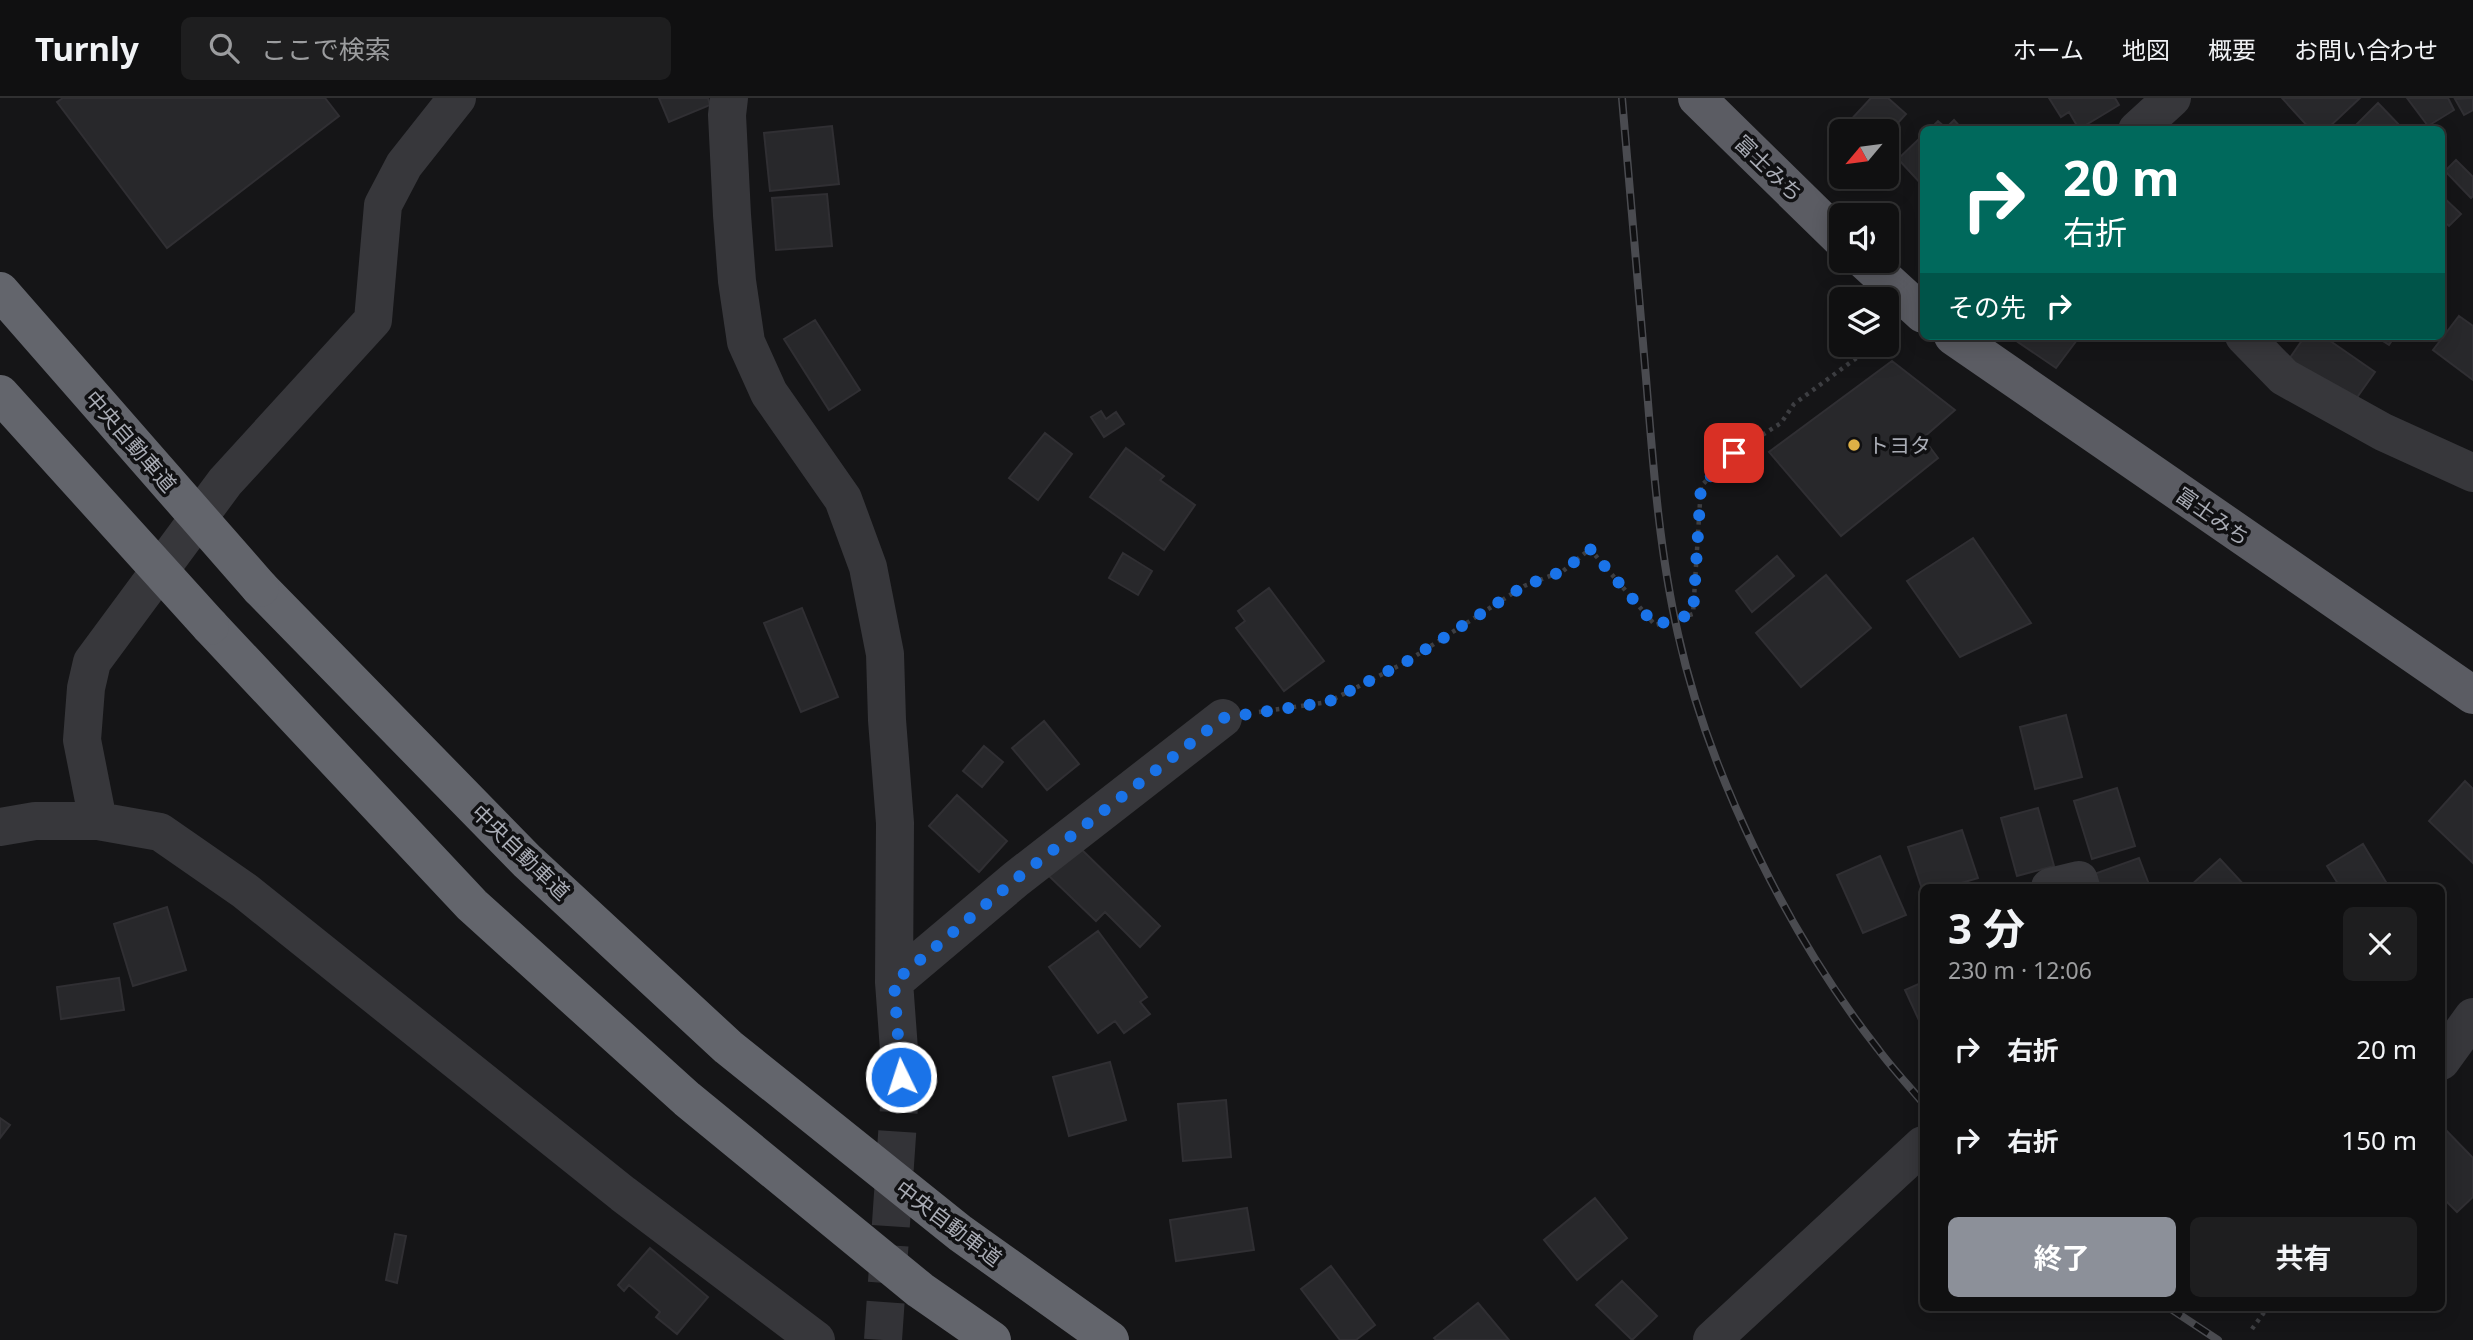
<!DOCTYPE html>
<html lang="ja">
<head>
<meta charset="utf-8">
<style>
	:root { --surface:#101011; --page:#1e1e1f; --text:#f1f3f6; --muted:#9c9d9f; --line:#303031; --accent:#8c9099 }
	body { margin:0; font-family:"Noto Sans","Noto Sans JP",sans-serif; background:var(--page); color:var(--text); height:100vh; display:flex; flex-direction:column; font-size:26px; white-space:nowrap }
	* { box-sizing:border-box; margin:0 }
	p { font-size:23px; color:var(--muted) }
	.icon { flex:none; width:38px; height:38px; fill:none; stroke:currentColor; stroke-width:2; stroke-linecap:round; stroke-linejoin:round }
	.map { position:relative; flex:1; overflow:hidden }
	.details { position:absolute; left:1920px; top:786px; width:525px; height:427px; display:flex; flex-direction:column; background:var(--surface); border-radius:10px; box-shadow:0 4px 18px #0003,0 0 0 2px var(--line) }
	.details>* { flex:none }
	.guide { position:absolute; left:1920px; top:28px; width:525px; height:214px; border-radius:10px; box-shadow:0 4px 18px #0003,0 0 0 2px var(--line); background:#00695c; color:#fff; overflow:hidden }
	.needle { width:46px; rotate:241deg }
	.buttons { position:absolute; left:1829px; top:21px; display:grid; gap:14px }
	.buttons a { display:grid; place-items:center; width:70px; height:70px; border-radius:10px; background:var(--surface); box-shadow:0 4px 18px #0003,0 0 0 2px var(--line); font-size:35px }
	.pin { position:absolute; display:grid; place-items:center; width:60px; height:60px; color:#fff; margin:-30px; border-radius:14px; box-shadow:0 4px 10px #0006 }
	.me { position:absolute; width:77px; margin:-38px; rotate:356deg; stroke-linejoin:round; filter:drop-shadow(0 0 5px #0008) }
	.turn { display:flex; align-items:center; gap:24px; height:147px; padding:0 28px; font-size:32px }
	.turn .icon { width:91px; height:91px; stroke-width:2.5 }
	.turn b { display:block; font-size:49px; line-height:60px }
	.then { display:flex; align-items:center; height:66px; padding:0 28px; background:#0003; gap:14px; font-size:26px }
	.round { display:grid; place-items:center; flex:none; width:74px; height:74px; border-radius:10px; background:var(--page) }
	.overview { display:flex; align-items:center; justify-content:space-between; height:119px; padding:0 28px }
	h1 { font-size:42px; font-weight:700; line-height:52px }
	.cta { display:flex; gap:14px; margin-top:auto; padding:14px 28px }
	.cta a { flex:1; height:80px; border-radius:10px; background:var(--accent); color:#fff; font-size:28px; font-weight:700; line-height:80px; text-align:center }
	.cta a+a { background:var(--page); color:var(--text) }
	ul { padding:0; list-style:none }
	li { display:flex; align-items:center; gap:21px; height:91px; padding:0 28px }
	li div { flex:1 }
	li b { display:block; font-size:26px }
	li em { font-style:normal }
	header { display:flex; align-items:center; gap:42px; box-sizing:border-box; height:98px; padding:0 35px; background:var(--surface); border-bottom:2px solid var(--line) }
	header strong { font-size:33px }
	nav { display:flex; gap:38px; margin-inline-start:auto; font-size:24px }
	.search { width:490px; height:63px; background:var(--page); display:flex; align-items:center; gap:18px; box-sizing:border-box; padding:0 24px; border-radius:10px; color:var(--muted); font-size:26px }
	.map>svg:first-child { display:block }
	.building { fill:#28282b; stroke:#302f33; stroke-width:2 }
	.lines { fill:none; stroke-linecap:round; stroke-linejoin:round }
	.minor-tunnel { stroke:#333337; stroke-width:38; stroke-dasharray:38 19; stroke-linecap:butt }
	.path { stroke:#3d3e42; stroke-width:4.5; stroke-dasharray:3.5 5; stroke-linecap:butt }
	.minor { stroke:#37373b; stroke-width:38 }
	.trunk { stroke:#5b5c63; stroke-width:38 }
	.motorway { stroke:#63656c; stroke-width:38 }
	.rail-casing { stroke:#4a4b50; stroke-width:8 }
	.rail { stroke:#101012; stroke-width:5; stroke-dasharray:16; stroke-linecap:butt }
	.motorway-bridge { stroke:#63656c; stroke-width:38 }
	.route { stroke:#1a73e8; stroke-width:12; stroke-dasharray:0 21.6 }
	.poi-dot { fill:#deb046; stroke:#101012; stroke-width:2.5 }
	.labels { text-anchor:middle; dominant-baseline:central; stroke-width:7; stroke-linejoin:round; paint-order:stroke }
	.street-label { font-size:21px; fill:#a9acb5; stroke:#101012 }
	.poi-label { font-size:21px; fill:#a9acb5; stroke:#101012; text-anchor:start }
</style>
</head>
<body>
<header>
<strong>Turnly</strong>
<div class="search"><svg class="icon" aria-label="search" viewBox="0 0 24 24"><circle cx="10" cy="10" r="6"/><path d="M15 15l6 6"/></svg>ここで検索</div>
<nav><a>ホーム</a><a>地図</a><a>概要</a><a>お問い合わせ</a></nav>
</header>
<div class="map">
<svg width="2473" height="1242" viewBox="0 0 2473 1242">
	<rect width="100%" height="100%" fill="#151517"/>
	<path class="building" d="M63,0h262l14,18 -172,132 -110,-146z
		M659,0h49l2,7 -41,17z
		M1871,0h17l18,16 -20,22v-5h-45v11l-6,-5z
		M2049,0h66l4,7 -40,24 -10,-17 -8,5z
		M2282,0h78l-34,32h-15z
		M2407,0h41l6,12 -26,16z
		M2473,0v12l-9,5 -9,-16z
		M2378,5l26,27h-53z
		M1954,22l9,10h-34l9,-9 8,7z
		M832,28l7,58 -69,7 -6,-58z
		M1923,37v51l-25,-27z
		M2456,62l17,17v19l-2,2 -26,-27z
		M827,96l5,52 -56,4 -4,-52z
		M2441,97l20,19 -12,12 -8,-7z
		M2459,218l14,10v54l-40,-30z
		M815,222l45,70 -31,20 -45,-71z
		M2009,238h71l-24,32z
		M2305,238h18l52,36 -27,38 -63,-45z
		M2375,238h20l-6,9z
		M1892,263l63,49 -32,28 15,20 -97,78 -72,-84z
		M1101,313l5,8 10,-7 8,12 -20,13 -13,-20z
		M1045,335l27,21 -34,46 -29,-22z
		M1126,350l38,28 -4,4 35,25 -31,45 -74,-53z
		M1973,440l58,85 -71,34 -53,-76z
		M1123,455l29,18 -14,24 -29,-17z
		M1777,458l17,20 -42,36 -16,-21z
		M1826,477l45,53 -70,59 -45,-54z
		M1269,490l55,73 -40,30 -48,-63 9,-7 -7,-10z
		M802,510l36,89 -37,15 -37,-89z
		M2066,617l16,62 -47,12 -15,-62z
		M1044,623l35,43 -32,26 -35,-42z
		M984,648l19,16 -21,25 -19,-16z
		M2465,683l8,8v74l-44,-42z
		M2117,690l18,58 -43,13 -18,-58z
		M957,697l50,46 -28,31 -50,-46z
		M2038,710l16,58 -37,10 -16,-58z
		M1962,732l16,48 -30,9h-25v5l-15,-45z
		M2363,746l26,43h-49l-13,-21z
		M1078,748l82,80 -20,21 -35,-35 -9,9 -47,-45z
		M1880,758l26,59 -43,18 -26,-58z
		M2139,760l11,29h-51l-5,-13z
		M2220,761l26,28h-57z
		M167,809l19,63 -53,16 -19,-62z
		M1098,833l49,66 -7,5 10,12 -26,19 -9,-12 -17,12 -49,-66z
		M119,880l5,32 -63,9 -4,-32z
		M1923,884v47l-18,-39z
		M1110,964l16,58 -57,16 -16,-59z
		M1226,1002l5,57 -48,4 -5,-57z
		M0,1020l10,7 -10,13z
		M2441,1027l32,33v39l-16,15 -16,-16z
		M1595,1100l32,40 -50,42 -33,-40z
		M1247,1110l7,42 -78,11 -6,-41z
		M395,1136l11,2 -9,47 -11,-3z
		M650,1150l58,49 -31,37 -21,-17 4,-5 -31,-27 -5,6 -6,-6z
		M1331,1168l44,59 -19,15h-16l-39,-51z
		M1622,1183l35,35 -25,24 -36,-35z
		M1478,1205l31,37h-73l-2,-2z"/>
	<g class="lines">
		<path class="minor-tunnel" d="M883,1242l18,-263"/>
		<path class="path" d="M1259,614l69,-10 78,-40 118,-76 39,-15 27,-22 65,76 38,-11 8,-128 33,-33 47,-30 13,-19 80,-59
			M2252,1231l16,-22"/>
		<path class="minor" d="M729,0l-2,17 5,100 5,66 9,61 23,51 74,106 25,68 17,87 2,66 8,103 -1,159 7,95
			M2137,32l35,-32
			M2244,238l40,41 99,55 90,41
			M98,723l-16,-81 4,-52 6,-26 133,-180 148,-162 10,-115 21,-40 53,-67
			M0,729l35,-6h63l62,11 85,59 378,303 193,146
			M2050,789l29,-7 2,7
			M894,884l122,-103 207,-161
			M2441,963l32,-44
			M1712,1242l211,-195"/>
		<path class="trunk" d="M1697,0l144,141
			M1865,163l58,53
			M1953,238l520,359"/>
		<path class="motorway" d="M260,490l267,273 201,186 232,186 150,107
			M210,528l262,279 215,194 233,191 72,50"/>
		<g class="rail-casing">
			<path id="rail" d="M1622,0c8,93 16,186 24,280 7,85 13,172 32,256 31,141 111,302 200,415 14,19 30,36 45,54
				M2168,1209l50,33"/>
		</g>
		<use href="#rail" class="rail"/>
		<path class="motorway-bridge" d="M0,193l260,297
			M0,296l210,232"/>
	</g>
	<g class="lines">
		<path class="route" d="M901,979l-7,-95 122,-103 207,-161 105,-16 78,-40 118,-76 39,-15 27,-22 65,76 38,-11 8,-128 33,-33"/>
	</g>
	<circle class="poi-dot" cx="1854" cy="347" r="7"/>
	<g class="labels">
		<g class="street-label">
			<text transform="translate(1769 70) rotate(44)">富士みち</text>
			<text transform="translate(131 343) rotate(49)">中央自動車道</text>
			<text transform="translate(2213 418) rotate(35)">富士みち</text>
			<text transform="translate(521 754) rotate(44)">中央自動車道</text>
			<text transform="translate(949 1125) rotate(37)">中央自動車道</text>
		</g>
		<g class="poi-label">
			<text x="1868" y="347">トヨタ</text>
		</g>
	</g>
</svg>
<div class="buttons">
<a><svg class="needle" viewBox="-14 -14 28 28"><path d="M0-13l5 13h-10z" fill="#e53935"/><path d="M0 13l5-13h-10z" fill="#9c9d9f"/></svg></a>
<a><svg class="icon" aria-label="sound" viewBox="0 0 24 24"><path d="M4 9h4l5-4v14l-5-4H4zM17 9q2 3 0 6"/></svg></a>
<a><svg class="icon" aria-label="layers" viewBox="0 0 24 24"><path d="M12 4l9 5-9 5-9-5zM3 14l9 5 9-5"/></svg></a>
</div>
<div class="pin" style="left:1734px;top:355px;background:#d93025"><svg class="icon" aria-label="arrive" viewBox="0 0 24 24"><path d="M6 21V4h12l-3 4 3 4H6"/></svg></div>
<svg class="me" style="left:901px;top:979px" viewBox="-20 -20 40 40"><circle r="17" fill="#1a73e8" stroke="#fff" stroke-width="3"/><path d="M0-11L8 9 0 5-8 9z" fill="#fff"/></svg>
<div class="guide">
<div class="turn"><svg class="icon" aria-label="right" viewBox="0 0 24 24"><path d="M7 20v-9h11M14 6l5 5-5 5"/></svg><div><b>20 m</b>右折</div></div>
<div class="then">その先<svg class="icon" aria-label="right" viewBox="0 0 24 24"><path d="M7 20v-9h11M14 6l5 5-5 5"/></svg></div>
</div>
<section class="details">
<div class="overview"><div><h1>3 分</h1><p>230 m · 12:06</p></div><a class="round"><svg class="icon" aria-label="close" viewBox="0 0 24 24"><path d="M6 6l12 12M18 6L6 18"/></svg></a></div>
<ul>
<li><svg class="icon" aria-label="right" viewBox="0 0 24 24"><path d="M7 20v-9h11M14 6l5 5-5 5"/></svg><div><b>右折</b></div><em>20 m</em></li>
<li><svg class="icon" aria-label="right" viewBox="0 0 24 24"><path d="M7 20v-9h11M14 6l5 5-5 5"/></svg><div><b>右折</b></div><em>150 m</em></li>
</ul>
<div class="cta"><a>終了</a><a>共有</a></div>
</section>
</div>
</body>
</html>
